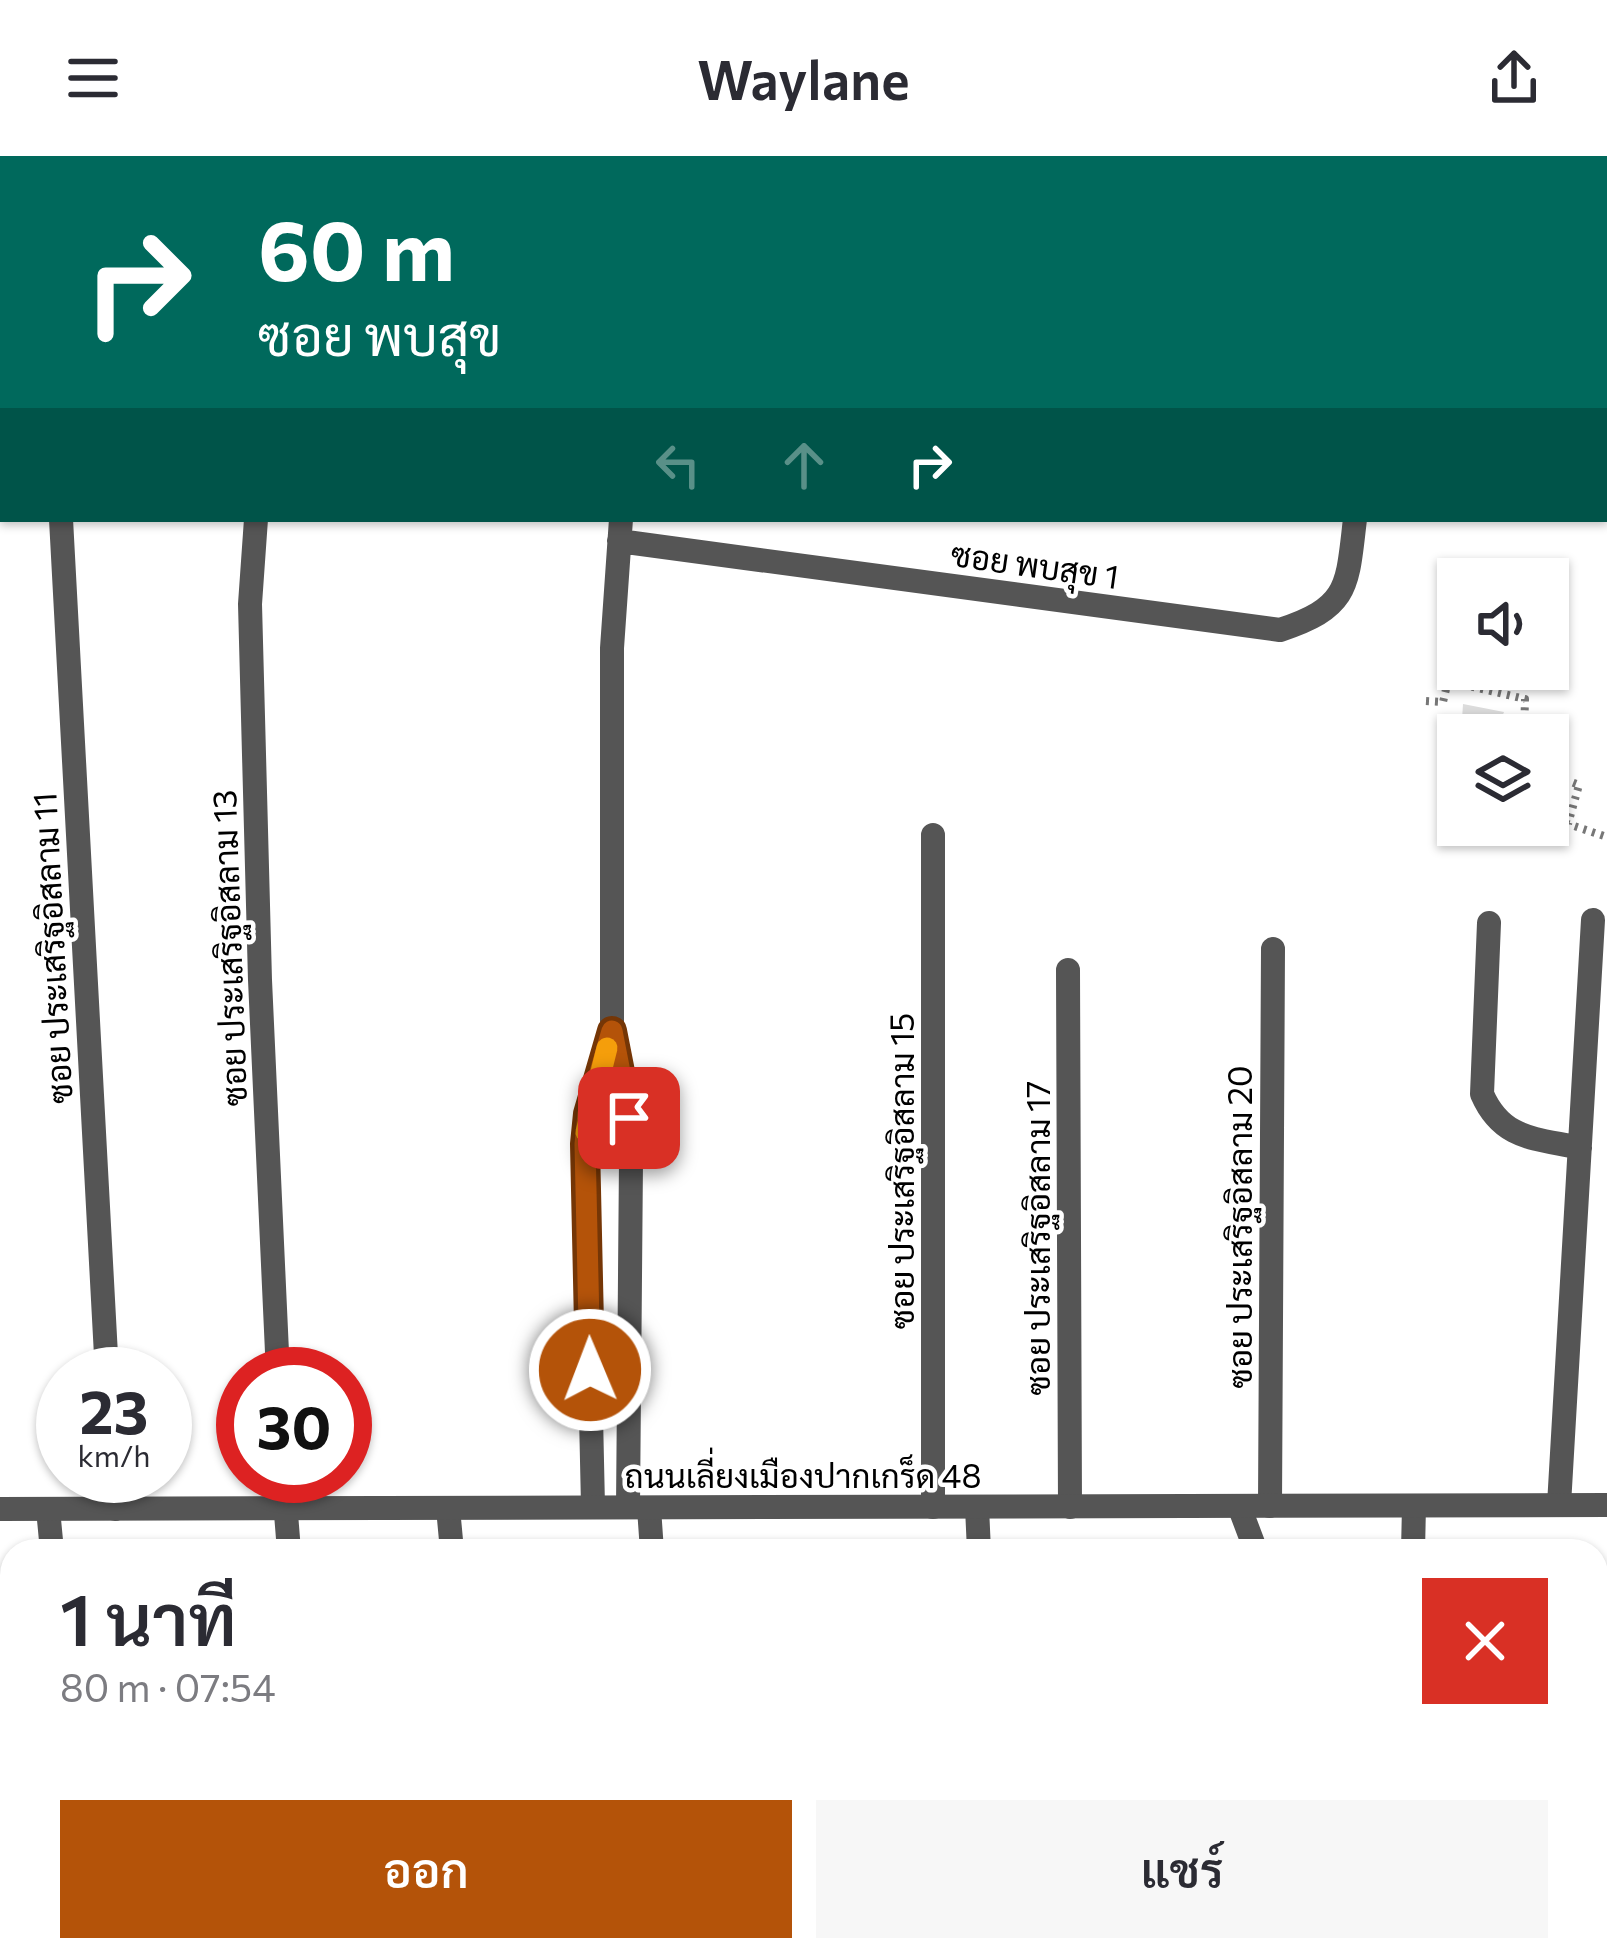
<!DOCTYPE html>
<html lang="th">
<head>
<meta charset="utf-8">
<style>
	:root { --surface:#fff; --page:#f7f7f7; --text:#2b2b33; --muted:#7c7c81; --accent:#b45309 }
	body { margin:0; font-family:Commissioner,Sarabun,sans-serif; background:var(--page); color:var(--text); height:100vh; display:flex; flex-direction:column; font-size:45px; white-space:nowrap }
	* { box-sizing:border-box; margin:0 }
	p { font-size:39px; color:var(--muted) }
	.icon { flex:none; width:66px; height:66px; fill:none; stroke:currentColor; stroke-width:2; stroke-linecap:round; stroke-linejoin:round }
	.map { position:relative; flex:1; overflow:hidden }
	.details { position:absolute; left:0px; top:1383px; width:1608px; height:423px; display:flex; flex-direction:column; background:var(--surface); border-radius:36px 36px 0 0; box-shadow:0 3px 9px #0004 }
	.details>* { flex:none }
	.banner { position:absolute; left:0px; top:0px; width:1608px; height:366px; box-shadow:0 3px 9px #0004; background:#00695c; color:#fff; overflow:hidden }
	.fabs { position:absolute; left:1437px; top:402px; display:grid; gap:24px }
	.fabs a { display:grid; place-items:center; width:132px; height:132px; border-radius:0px; background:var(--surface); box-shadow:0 3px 9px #0004; font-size:60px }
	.speed { position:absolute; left:36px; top:1191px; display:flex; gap:24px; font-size:60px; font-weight:700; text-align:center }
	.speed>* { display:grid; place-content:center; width:156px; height:156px; border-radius:50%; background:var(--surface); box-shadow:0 3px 9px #0004; line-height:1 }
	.speed small { font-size:30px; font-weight:400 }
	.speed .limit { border:18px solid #d22; background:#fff; color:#111 }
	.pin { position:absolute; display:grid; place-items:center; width:102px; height:102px; color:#fff; margin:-51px; border-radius:24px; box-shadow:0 6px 18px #0006 }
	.me { position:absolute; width:132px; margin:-66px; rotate:359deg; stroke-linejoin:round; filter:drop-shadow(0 0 9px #0008) }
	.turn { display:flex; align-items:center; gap:42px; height:252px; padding:0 60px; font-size:54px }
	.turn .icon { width:156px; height:156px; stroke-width:2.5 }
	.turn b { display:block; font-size:84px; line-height:102px }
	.lanes { display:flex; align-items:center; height:114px; padding:0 60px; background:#0003; justify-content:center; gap:60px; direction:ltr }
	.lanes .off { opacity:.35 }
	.round { display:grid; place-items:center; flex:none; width:126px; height:126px; border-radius:0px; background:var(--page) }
	.summary { display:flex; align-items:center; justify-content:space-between; height:204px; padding:0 60px }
	h1 { font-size:72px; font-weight:600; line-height:90px }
	.action { display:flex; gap:24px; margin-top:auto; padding:24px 60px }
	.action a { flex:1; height:138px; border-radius:0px; background:var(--accent); color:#fff; font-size:48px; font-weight:600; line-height:138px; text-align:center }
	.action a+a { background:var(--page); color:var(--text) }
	header { display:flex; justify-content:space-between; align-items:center; height:156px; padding:0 60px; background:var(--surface); font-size:54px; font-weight:600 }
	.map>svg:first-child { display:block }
	.green { fill:#dcdcdc }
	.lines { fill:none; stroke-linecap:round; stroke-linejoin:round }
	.path { stroke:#777; stroke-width:8; stroke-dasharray:3 6; stroke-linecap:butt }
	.minor { stroke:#555; stroke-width:24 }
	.tertiary { stroke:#555; stroke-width:24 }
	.route-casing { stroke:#753606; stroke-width:30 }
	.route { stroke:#b45309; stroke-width:21 }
	.slow { stroke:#f59e0b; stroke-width:21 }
	.labels { text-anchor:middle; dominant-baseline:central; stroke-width:9; stroke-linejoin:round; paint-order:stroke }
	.street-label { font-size:33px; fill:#000; stroke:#fff }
</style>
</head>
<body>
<header><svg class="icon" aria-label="menu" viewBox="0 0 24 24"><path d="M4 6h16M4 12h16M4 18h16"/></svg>Waylane<svg class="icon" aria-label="share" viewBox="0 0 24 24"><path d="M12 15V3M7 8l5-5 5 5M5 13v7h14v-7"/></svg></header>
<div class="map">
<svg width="1607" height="1804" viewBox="0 0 1607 1804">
	<rect width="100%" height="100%" fill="#fff"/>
	<path class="green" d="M1463,548l41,8 -9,23h-34z"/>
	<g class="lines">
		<path class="path" d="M1605,0h2
			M1534,3v-3
			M1605,125h2
			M1605,263h2
			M1426,545l17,1 5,-21 77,18 -1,36
			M1548,617l31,12 -11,39 39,13"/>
		<path class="minor" d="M1317,0l25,3
			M306,3l1,-3
			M665,3v-3
			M1405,3v-3
			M1605,57h2
			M61,363l46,855
			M256,363l-6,85 10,376 18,394
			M621,363l-9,129v383l17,87 2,42 -3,347
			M619,385l661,89c70,-23 67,-44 75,-111
			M1489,767l-7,171c20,46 53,44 98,54
			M1068,814l2,537
			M113,1320l2,33
			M283,1320l6,75
			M1559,1349l34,-585
			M593,1350l-8,-362 3,-30 22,-75
			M1239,1350l17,45
			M1270,1350l3,-557
			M933,1351v-672
			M977,1351l2,44
			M448,1352l4,43
			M649,1352l3,43
			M48,1353l4,42
			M1413,1395l1,-45
			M1596,1655l11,1
			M334,1794l1,10
			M482,1794l1,10
			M682,1794v10
			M1000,1794l1,10
			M1282,1794v10
			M1409,1804v-10"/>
		<path class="tertiary" d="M0,1353l1607,-4"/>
	</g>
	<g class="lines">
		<g class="route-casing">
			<path id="route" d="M590,1214l-5,-226 3,-30 24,-83 17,87"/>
		</g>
		<use href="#route" class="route"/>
		<path class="slow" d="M586,976l21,-84"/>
	</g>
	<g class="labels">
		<g class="street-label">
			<text transform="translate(1035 408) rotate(8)">ซอย พบสุข 1</text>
			<text transform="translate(51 792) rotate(-93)">ซอย ประเสริฐอิสลาม 11</text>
			<text transform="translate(228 792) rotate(-92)">ซอย ประเสริฐอิสลาม 13</text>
			<text transform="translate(900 1015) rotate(-90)">ซอย ประเสริฐอิสลาม 15</text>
			<text transform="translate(1238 1071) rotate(-90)">ซอย ประเสริฐอิสลาม 20</text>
			<text transform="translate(1036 1082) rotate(-90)">ซอย ประเสริฐอิสลาม 17</text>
			<text x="803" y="1318">ถนนเลี่ยงเมืองปากเกร็ด 48</text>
		</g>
	</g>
</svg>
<div class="fabs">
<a><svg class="icon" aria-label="sound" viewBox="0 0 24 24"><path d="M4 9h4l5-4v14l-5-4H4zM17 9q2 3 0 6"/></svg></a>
<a><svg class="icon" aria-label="layers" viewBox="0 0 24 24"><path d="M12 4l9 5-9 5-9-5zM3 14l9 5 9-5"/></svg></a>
</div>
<div class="speed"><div>23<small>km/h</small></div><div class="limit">30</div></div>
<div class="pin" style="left:629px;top:962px;background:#d93025"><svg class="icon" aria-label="arrive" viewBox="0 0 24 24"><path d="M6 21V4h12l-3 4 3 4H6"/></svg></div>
<svg class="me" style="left:590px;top:1214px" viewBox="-20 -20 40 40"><circle r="17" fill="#b45309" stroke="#fff" stroke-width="3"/><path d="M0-11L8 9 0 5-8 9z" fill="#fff"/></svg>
<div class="banner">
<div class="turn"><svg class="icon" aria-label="right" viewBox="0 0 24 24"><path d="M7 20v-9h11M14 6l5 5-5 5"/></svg><div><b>60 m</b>ซอย พบสุข</div></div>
<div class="lanes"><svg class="icon off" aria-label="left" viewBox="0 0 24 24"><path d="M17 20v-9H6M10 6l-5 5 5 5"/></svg><svg class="icon off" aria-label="ahead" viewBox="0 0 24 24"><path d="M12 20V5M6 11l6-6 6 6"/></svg><svg class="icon" aria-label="right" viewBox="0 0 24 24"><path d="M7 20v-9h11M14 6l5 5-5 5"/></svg></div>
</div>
<section class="details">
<div class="summary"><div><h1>1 นาที</h1><p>80 m · 07:54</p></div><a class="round" style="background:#d93025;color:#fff"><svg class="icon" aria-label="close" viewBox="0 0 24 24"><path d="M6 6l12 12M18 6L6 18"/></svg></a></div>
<div class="action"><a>ออก</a><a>แชร์</a></div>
</section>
</div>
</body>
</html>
